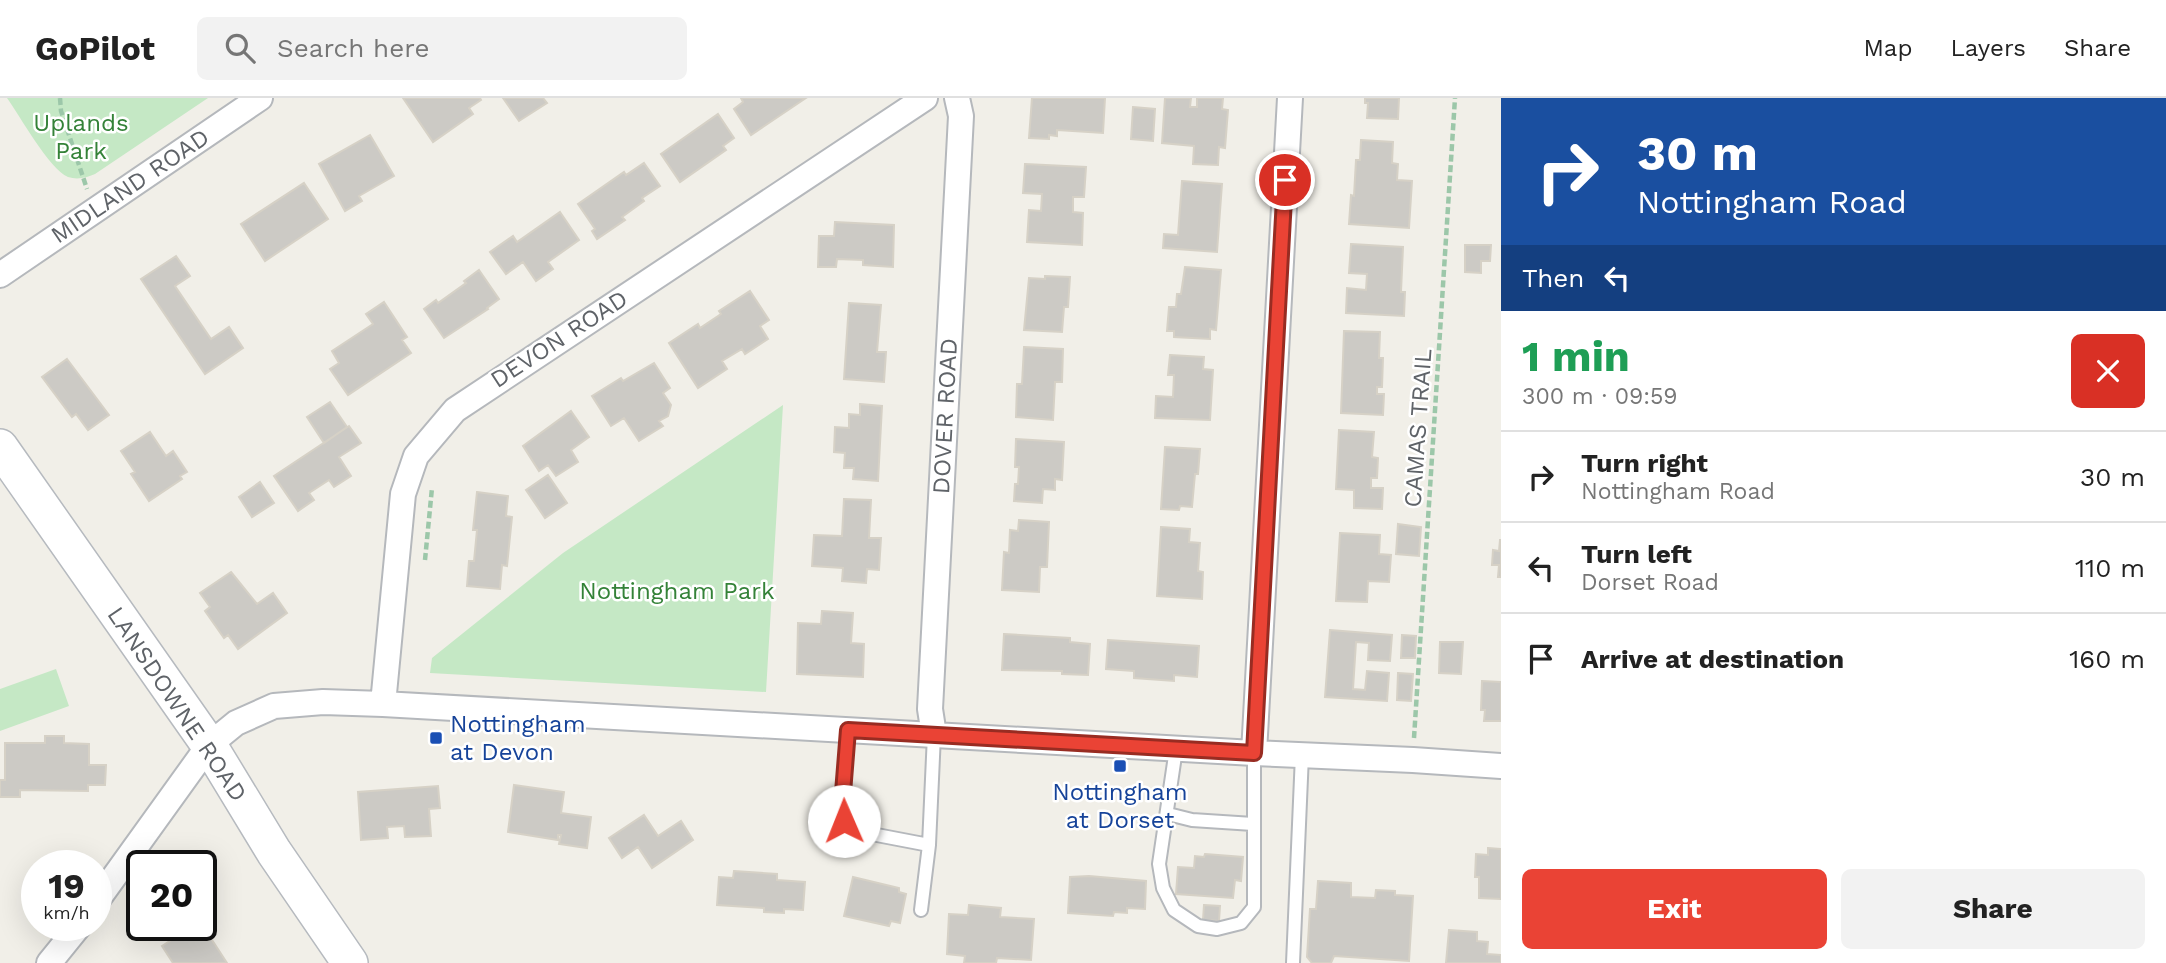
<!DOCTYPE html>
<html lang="en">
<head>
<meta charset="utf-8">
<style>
	:root { --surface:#fff; --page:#f2f2f2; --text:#222; --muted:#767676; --line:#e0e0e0; --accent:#ea4335 }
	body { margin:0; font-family:"Work Sans",sans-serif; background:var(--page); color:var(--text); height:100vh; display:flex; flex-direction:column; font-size:26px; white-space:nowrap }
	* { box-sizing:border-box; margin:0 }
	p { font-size:23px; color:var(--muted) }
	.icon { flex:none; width:38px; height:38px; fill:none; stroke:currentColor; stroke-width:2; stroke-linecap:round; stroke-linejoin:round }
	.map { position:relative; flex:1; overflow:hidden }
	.drawer { display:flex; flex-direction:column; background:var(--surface); width:665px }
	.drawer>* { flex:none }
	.top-card { background:#1a4fa0; color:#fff; overflow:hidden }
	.speed { position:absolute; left:21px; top:752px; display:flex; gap:14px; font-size:35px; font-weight:700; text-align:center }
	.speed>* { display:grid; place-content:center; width:91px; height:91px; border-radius:50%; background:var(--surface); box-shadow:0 7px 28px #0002; line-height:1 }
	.speed small { font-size:18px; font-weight:400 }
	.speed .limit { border:4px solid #111; border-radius:10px; background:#fff; color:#111 }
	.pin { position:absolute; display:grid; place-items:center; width:60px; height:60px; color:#fff; margin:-30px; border:4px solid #fff; border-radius:50%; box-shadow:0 2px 7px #0007 }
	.me { position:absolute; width:77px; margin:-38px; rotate:359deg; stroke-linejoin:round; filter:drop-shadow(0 0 5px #0008) }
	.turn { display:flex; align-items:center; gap:24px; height:147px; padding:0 21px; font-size:32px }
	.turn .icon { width:91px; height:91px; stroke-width:2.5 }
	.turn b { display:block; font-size:49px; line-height:60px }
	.then { display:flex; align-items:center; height:66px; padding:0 21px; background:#0003; gap:14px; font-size:26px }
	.round { display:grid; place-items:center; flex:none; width:74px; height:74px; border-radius:10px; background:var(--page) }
	.headline { display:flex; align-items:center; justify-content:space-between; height:119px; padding:0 21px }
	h1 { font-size:42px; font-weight:700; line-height:52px; color:#1e9e55 }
	.cta { display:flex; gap:14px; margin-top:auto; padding:14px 21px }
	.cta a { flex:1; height:80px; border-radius:10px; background:var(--accent); color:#fff; font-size:28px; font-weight:700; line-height:80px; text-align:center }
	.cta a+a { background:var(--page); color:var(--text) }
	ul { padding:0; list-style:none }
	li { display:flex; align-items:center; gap:21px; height:91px; padding:0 21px; border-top:2px solid var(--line) }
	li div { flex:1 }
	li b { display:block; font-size:26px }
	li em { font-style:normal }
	header { display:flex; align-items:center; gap:42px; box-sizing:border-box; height:98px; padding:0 35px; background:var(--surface); border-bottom:2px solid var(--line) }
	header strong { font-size:33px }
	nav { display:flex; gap:38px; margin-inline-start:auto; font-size:24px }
	.search { width:490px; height:63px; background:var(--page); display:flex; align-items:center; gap:18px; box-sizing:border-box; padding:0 24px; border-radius:10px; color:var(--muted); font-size:26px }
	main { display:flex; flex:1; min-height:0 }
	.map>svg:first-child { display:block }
	.green { fill:#c5e8c5 }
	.building { fill:#cccac5; stroke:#d6d1c6; stroke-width:2 }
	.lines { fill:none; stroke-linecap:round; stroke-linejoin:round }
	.lane-casing { stroke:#b5b8bc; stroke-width:16 }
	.street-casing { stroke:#b5b8bc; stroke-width:28 }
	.secondary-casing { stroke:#b6babf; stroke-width:38 }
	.path { stroke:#9cc7a9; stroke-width:4.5; stroke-dasharray:7 3.5; stroke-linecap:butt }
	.lane { stroke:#fff; stroke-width:12 }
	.street { stroke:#fff; stroke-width:24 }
	.secondary { stroke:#fff; stroke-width:35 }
	.route-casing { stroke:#982c22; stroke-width:18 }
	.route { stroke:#ea4335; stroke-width:12 }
	.transit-dot { fill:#1a4fb4; stroke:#fff; stroke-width:2.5 }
	.labels { text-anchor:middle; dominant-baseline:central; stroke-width:5; stroke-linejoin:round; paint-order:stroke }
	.park-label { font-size:24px; fill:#348238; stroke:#fff }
	.street-label { font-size:24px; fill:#5f6368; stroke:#fff }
	.transit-label { font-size:24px; fill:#164399; stroke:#fff; text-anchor:start }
</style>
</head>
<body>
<header>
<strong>GoPilot</strong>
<div class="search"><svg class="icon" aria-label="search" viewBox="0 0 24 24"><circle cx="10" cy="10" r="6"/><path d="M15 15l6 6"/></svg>Search here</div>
<nav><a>Map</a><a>Layers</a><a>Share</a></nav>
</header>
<main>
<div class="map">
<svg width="1501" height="865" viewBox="0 0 1501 865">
	<rect width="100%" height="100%" fill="#f1efe8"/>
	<path class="green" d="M7,0h201l-113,76c-9,4 -18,6 -27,3 -19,-8 -48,-61 -61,-79z
		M783,307l-17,287 -336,-19 2,-15 131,-105z
		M56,571l13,37 -69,25v-42z"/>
	<path class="building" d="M403,0h77l1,2 -12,8 4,6 -40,28z
		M503,0h40l4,5 -28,18z
		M806,0l-55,37 -17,-26 9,-7 -2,-4z
		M1032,0h73l-2,35 -46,-3v6l-8,-1v4l-20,-1z
		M1165,0h26l-1,9h7v-9h26l-1,11 6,1 -3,38 -6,-1 -1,18 -25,-1 1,-18 -32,-3z
		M1365,0h34l-1,21 -31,-1 1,-15h-3z
		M1133,9l22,2 -2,32 -22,-2z
		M718,16l16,24 -11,8 3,4 -46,32 -19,-28z
		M370,37l24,41 -35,20 3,5 -17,10 -26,-47z
		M1361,42l32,2 -1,21 6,1 -1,16 15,1 -3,47 -60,-4 2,-29 3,1 2,-36h4z
		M644,65l16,23 -18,12 2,3 -22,16 3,3 -28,19 -5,-8 3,-2 -17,-25 46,-32 2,3z
		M1025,66l61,3 -2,30h-11v15l10,1 -1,32 -55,-3 2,-32 12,1 1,-17 -19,-1z
		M1182,83l40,3 -5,68 -54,-4 1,-14 14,1z
		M304,85l24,36 -63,42 -24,-37z
		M560,114l19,28 -31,22 5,7 -17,12 -13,-19 -17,12 -16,-22 23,-16 4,6z
		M835,124l59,3 -1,42 -30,-2v-5l-26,-1 -1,8h-18l1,-31h15z
		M1351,146l52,3 -2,45h4l-1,24 -58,-3 1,-25 19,2 1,-16 -18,-1z
		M1465,147h26l-1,16h-9v12l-16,-1z
		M176,158l14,20 -15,10 36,53 18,-12 14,21 -38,26 -64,-95z
		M1185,169l36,3 -5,60 -6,-1v10l-36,-2v-6h-7l2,-24h7l1,-13h4z
		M479,172l20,29 -12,9 1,1 -44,29 -20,-29 12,-9 2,3 28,-20 -2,-2z
		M1045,178l25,1 -2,30h-4l-2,25 -38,-2 5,-52 16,1z
		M750,193l19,29 -9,6 8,13 -23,15 -3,-5 -20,12 5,8 -29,19 -29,-45 29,-19 2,4 21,-14 -2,-3z
		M384,204l23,35 -5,3 9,13 -63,42 -18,-26 9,-6 -7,-12 41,-27 -7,-10z
		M849,205l32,2 -4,47h9l-2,30 -40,-3z
		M1344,233l36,1 -1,26h4l-1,29h-5v7h7l-1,21 -42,-2z
		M1024,249l39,2 -1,33h-7l-2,38 -37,-3 1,-33h5z
		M1170,257l34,2 -1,12 10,1 -3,50 -55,-2 1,-22 17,1 1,-22h-6z
		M67,261l42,56 -21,15 -12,-16 -4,3 -30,-40z
		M654,265l16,25 -7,5 8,12 -3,11 -9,5 4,5 -24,15 -15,-23 -13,8 -19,-30 29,-18 2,3z
		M330,304l17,25 -23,16 -17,-26z
		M860,306l22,2 -4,75 -25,-2 1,-11h-10l1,-15 -11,-1 1,-25 14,1v-14l11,1z
		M571,313l18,26 -18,13 7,12 -22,14 -8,-11 -9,6 -16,-25z
		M349,328l12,17 -22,14 12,19 -17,11 -5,-7 -20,13 5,7 -16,11 -24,-35z
		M1339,332l35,2 -2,25 6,1 -1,20h-6v10h12l-1,21 -28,-1v-18l-18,-1z
		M150,334l16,24 7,-5 14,21 -7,4 2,3 -33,22 -18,-27 4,-2 -14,-21z
		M1016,341l48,3 -2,38 -7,-1v11l-12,-1 -1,14 -28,-2 1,-17h3l1,-17h-4z
		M1165,349l35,2 -2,25h-3l-3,33 -12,-1 -1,4 -18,-1z
		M548,377l19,28 -22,15 -19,-28z
		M260,384l14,21 -22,14 -13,-20z
		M477,394l31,4 -2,20 6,1 -5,49 -5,-1 -2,24 -33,-3 2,-25h5l3,-31h-4z
		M844,401l27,1 -2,38h12l-2,32 -12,-1 -1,14 -24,-2 1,-13 -31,-2 2,-31 28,1z
		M1019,422l30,2 -2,45h-7l-1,25 -37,-2 2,-38 5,1 1,-23 8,1z
		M1398,426l23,3 -2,29 -23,-2z
		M1161,429l29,2 -1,13 11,1 -2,28 5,1 -1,27 -45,-3z
		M1340,435l40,2 -1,19 12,1 -2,27 -21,-1 -1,21 -31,-1z
		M1500,442h1v37h-3l1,-12h-7l1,-15 6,1z
		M231,474l26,32 16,-11 14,20 -49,36 -10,-14 -4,3 -19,-27 5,-4 -10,-14z
		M822,513l31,2 -2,30 13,1 -1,33 -66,-3 1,-51 23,1z
		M1330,532l62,5 -2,26 -22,-1 1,-17 -13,-1 -3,47 12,1 2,-19 22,2 -2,28 -62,-4z
		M1004,536l66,4v4l20,2 -2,31 -26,-1v-3l-60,-1z
		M1402,537l14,1 -1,22h-14z
		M1108,542l91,6 -2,31 -23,-2v6l-40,-3v-7l-28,-2z
		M1440,544h23l-2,32 -22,-1z
		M1398,575l15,1 -2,27 -14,-1z
		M1482,583l19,1v39h-17l1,-11h-4z
		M45,638h19v7l25,1v21h17l-1,20h-17v6l-68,-1v7h-20v-17h5v-37h40z
		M514,687l50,7 -3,21 30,4 -4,31 -28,-4 2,-9h-3v5l-50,-8z
		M438,688l2,22 -11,1 2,27 -26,1 -1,-11 -17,1 1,11 -27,2 -3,-48z
		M644,717l14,21 23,-15 12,19 -41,28 -14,-21 -16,11 -13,-20z
		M1488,750l13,1v50l-22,-1v-21h-4l1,-23 12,1z
		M1205,756l38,3 -2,24 -6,-1 -2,18 -57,-4 2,-27 16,1 1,-12 9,1z
		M734,773l43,3v6l28,2 -2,28 -19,-1v4l-20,-1v-4l-47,-3 2,-28 14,1z
		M1089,778l57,5 -1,28 -18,-1v5l-13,-1 -1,4 -45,-3 2,-36z
		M853,779l46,11v4l7,2 -6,29 -9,-2 -2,5 -45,-10z
		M1318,783l33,2v14l24,1 1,-8 19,1v4l18,1 -4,65 -75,-5 -3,7h-19l-5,-6 3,-48h6z
		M969,807l32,3 -1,9 34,2 -3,41 -34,-2 -1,5h-32l1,-7 -18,-2 2,-40 19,1z
		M1204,807l16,1 -1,15 -16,-1z
		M201,825l26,40h-54l-11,-17 20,-13 -4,-7h23z
		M1449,832l28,2v9l11,1 -1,12 14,1v8h-55z"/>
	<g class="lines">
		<g class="lane-casing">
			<path id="lane" d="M848,632l-6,75 2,16 12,10 73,14
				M1176,651l-17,115 4,24 11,22 24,16 19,3 24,-6 13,-16v-154
				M1168,716l24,6 61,4
				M921,812l8,-65 5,-110
				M1293,865l9,-208"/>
		</g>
		<g class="street-casing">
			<path id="street" d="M0,177l260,-177
				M383,606l20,-210 13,-38 39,-46 470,-312
				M934,637l-4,-26 31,-593 -4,-18
				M1254,655l36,-655
				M96,804l113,-157 27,-22 38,-17 49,-4 60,2 871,49 159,7 88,6
				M49,865l30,-37"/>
		</g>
		<g class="secondary-casing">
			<path id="secondary" d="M0,349l209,298 65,107 76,111"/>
		</g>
		<path class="path" d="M60,0l1,13 26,78
			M425,462l7,-72
			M1414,640l41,-640"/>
		<use href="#lane" class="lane"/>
		<use href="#street" class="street"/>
		<use href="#secondary" class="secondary"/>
	</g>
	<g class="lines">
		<g class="route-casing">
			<path id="route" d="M844,723l-2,-16 6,-75 406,23 31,-573"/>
		</g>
		<use href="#route" class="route"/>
	</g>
	<g class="transit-dot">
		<rect x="429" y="633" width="14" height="14" rx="3.5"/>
		<rect x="1113" y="661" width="14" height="14" rx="3.5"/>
	</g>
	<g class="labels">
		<g class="park-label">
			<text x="81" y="25">Uplands<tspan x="81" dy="28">Park</tspan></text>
			<text x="677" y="493">Nottingham Park</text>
		</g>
		<g class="street-label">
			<text transform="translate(130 88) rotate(-34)">MIDLAND ROAD</text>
			<text transform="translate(559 241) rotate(-33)">DEVON ROAD</text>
			<text transform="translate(945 318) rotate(-87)">DOVER ROAD</text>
			<text transform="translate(1418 330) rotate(-86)">CAMAS TRAIL</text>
			<text transform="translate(177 606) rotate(56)">LANSDOWNE ROAD</text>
		</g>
		<g class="transit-label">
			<text x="450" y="626">Nottingham<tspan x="450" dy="28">at Devon</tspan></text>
			<text x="1120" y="694" text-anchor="middle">Nottingham<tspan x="1120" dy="28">at Dorset</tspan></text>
		</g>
	</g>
</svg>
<div class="speed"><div>19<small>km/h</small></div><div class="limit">20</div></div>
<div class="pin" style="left:1285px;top:82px;background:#d93025"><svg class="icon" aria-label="arrive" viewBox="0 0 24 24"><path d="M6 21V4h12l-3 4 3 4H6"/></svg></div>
<svg class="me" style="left:844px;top:723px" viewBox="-20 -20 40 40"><circle r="19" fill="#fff"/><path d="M0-13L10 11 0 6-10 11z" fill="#ea4335"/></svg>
</div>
<section class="drawer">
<div class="top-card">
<div class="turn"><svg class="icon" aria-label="right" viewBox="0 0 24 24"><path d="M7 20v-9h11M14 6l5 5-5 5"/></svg><div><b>30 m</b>Nottingham Road</div></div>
<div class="then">Then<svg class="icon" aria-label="left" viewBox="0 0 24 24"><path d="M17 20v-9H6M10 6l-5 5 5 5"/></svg></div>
</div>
<div class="headline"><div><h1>1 min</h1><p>300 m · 09:59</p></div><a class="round" style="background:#d93025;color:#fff"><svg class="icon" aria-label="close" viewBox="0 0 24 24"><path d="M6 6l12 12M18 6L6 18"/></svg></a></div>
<ul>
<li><svg class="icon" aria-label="right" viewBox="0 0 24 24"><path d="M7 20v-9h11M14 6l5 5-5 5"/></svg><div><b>Turn right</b><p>Nottingham Road</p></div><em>30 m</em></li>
<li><svg class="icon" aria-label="left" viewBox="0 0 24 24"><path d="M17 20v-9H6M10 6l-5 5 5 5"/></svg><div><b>Turn left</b><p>Dorset Road</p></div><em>110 m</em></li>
<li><svg class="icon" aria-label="arrive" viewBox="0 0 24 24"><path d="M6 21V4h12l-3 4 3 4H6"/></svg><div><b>Arrive at destination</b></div><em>160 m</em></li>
</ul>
<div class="cta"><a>Exit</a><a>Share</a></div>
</section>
</main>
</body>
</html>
